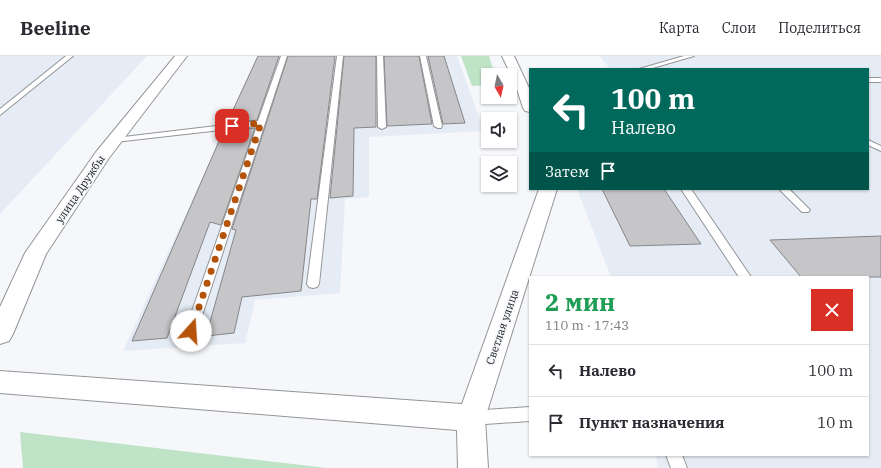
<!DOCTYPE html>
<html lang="ru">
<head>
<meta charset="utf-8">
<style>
	:root { --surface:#fff; --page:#f2f2f3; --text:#2b2b33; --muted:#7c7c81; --line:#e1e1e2 }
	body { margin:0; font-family:"IBM Plex Serif",serif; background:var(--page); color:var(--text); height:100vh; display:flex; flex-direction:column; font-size:15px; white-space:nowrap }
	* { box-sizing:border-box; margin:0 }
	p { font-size:13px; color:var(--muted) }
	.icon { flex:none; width:22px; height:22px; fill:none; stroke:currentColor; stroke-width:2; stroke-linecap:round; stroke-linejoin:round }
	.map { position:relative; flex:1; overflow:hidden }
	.details { position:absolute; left:529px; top:220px; width:340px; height:180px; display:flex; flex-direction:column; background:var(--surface); border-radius:0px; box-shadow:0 1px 3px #0004 }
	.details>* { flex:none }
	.hud { position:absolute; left:529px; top:12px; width:340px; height:122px; border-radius:0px; box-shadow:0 1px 3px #0004; background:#00695c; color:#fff; overflow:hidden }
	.needle { width:26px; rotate:171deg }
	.tools { position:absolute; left:481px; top:12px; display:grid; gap:8px }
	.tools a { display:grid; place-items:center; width:36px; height:36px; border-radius:0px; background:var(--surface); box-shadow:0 1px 3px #0004; font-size:20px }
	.pin { position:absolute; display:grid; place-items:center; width:34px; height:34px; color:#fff; margin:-17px; border-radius:8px; box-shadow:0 2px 6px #0006 }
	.me { position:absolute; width:44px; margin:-22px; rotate:19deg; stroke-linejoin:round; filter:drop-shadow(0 0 3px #0008) }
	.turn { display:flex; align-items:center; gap:14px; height:84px; padding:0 16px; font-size:18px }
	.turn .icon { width:52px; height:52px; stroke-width:2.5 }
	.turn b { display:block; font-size:28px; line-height:34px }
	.then { display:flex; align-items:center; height:38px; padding:0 16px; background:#0003; gap:8px; font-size:15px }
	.round { display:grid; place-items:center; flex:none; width:42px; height:42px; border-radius:0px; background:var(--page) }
	.overview { display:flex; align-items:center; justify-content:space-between; height:68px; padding:0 16px }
	h1 { font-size:24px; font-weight:700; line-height:30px; color:#1e9e55 }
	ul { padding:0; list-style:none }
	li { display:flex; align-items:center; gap:12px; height:52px; padding:0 16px; border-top:1px solid var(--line) }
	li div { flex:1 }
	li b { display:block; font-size:15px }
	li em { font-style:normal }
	header { display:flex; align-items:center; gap:24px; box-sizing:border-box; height:56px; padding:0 20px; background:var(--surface); border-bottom:1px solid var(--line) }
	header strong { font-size:19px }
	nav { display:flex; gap:22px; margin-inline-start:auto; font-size:14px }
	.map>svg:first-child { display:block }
	.built { fill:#e5ecf5 }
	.green { fill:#bee3c6 }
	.building { fill:#c6c6c9; stroke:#868689 }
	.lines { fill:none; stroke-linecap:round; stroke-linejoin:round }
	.service-casing { stroke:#939597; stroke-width:2 }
	.minor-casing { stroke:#939597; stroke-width:2 }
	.tertiary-casing { stroke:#939597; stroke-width:2 }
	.service { fill:#fff; fill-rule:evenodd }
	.minor { fill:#fff; fill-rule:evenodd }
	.tertiary { fill:#fff; fill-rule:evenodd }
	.route { stroke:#b45309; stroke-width:7; stroke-dasharray:0 12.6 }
	.labels { text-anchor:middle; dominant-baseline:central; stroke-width:3.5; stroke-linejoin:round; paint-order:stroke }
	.street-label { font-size:11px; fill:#1b1c1d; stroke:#f5f7fa }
</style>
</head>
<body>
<header>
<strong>Beeline</strong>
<nav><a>Карта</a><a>Слои</a><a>Поделиться</a></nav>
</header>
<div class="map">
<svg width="881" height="412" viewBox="0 0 881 412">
	<rect width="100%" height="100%" fill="#f5f7fa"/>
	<path class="built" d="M0,0h147l-147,158z
		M258,0h199l27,75 -115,6v60l-24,2 -5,94 -85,7 -10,43 -122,8z
		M600,0h281v412h-223l-2,-13h212v-178h-257l-34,-88h291v-120h-258z"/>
	<path class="green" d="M461,0h28l6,19h-7v10l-16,1z
		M20,376l307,36h-304z"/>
	<path class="building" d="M258,0h21l-22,64 -30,3z
		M288,0h47l-18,143h-6l-10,92 -59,6 -8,36 -28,3 30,-106 -4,-1z
		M344,0h32v71l-22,1 -1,68 -23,2z
		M384,0h35l13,68 -45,2z
		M428,0h16l21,67 -22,1z
		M255,72l-34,97 -11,-3 -43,116 -35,3 91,-209z
		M602,133h62l37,55 -71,2z
		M881,180v41h-80l-31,-37z"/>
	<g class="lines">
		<g class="service-casing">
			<path id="service" d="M66,0h7l-73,59v-6z
				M281,0h6l-90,275 -2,4 -4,1 -4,-1 -2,-4 72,-205 -142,16 -4,-2 4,-2 143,-17z
				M337,0h6l-24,228 -2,3 -4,1 -4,-1 -2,-3z
				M377,0h6l3,71 -4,2 -4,-2z
				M420,0h6l16,70 -1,2h-3l-4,-2z
				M684,0h10l-45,13h-10z
				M868,22h13v4h-13z
				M868,84l13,6v5l-13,-6z
				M681,133h10l60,88h-12z
				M779,133h10l21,21 -2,2h-6z
				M530,351v14l-59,4 -5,-2 -2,-5 2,-5 5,-2z
				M666,399h16l5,13h-16z"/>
		</g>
		<g class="minor-casing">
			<path id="minor" d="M502,0h12l16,34v22l-5,-1 -2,-3 -8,-25z
				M539,133h18l-72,229 3,50h-30l-1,-38 -457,-37v-22l462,33z"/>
		</g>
		<g class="tertiary-casing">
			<path id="tertiary" d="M175,0h12l-78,102 -63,96 -33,80 -4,7 -9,3v-37l25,-54 71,-101z"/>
		</g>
		<use href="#service" class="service"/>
		<use href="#minor" class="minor"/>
		<use href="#tertiary" class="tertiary"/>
	</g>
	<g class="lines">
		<path class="route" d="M191,275l70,-208 -29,3"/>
	</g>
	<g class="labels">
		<g class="street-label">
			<text transform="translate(80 133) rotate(-56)">улица Дружбы</text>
			<text transform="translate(502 271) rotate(-71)">Светлая улица</text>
		</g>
	</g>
</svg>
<div class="tools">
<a><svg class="needle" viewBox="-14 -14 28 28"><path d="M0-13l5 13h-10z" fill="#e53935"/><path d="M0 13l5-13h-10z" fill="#7c7c81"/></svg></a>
<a><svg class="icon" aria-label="sound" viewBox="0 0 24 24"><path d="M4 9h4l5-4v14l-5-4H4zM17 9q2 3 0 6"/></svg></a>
<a><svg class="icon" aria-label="layers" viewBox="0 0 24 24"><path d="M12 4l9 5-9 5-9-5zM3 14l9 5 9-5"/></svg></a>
</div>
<div class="pin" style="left:232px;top:70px;background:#d93025"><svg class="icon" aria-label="arrive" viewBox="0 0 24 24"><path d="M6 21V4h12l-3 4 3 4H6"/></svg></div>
<svg class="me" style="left:191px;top:275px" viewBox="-20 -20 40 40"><circle r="19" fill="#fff"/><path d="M0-13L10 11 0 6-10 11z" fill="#b45309"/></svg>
<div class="hud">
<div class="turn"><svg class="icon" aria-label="left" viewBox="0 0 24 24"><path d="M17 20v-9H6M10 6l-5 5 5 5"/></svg><div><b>100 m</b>Налево</div></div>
<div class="then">Затем<svg class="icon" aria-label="arrive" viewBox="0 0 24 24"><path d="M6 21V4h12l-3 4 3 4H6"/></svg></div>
</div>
<section class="details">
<div class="overview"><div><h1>2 мин</h1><p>110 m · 17:43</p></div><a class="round" style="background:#d93025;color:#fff"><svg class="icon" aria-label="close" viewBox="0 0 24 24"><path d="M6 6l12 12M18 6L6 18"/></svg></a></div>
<ul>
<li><svg class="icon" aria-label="left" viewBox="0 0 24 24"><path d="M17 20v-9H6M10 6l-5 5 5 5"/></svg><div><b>Налево</b></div><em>100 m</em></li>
<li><svg class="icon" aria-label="arrive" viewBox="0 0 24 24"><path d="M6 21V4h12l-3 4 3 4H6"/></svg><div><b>Пункт назначения</b></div><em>10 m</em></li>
</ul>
</section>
</div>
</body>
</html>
